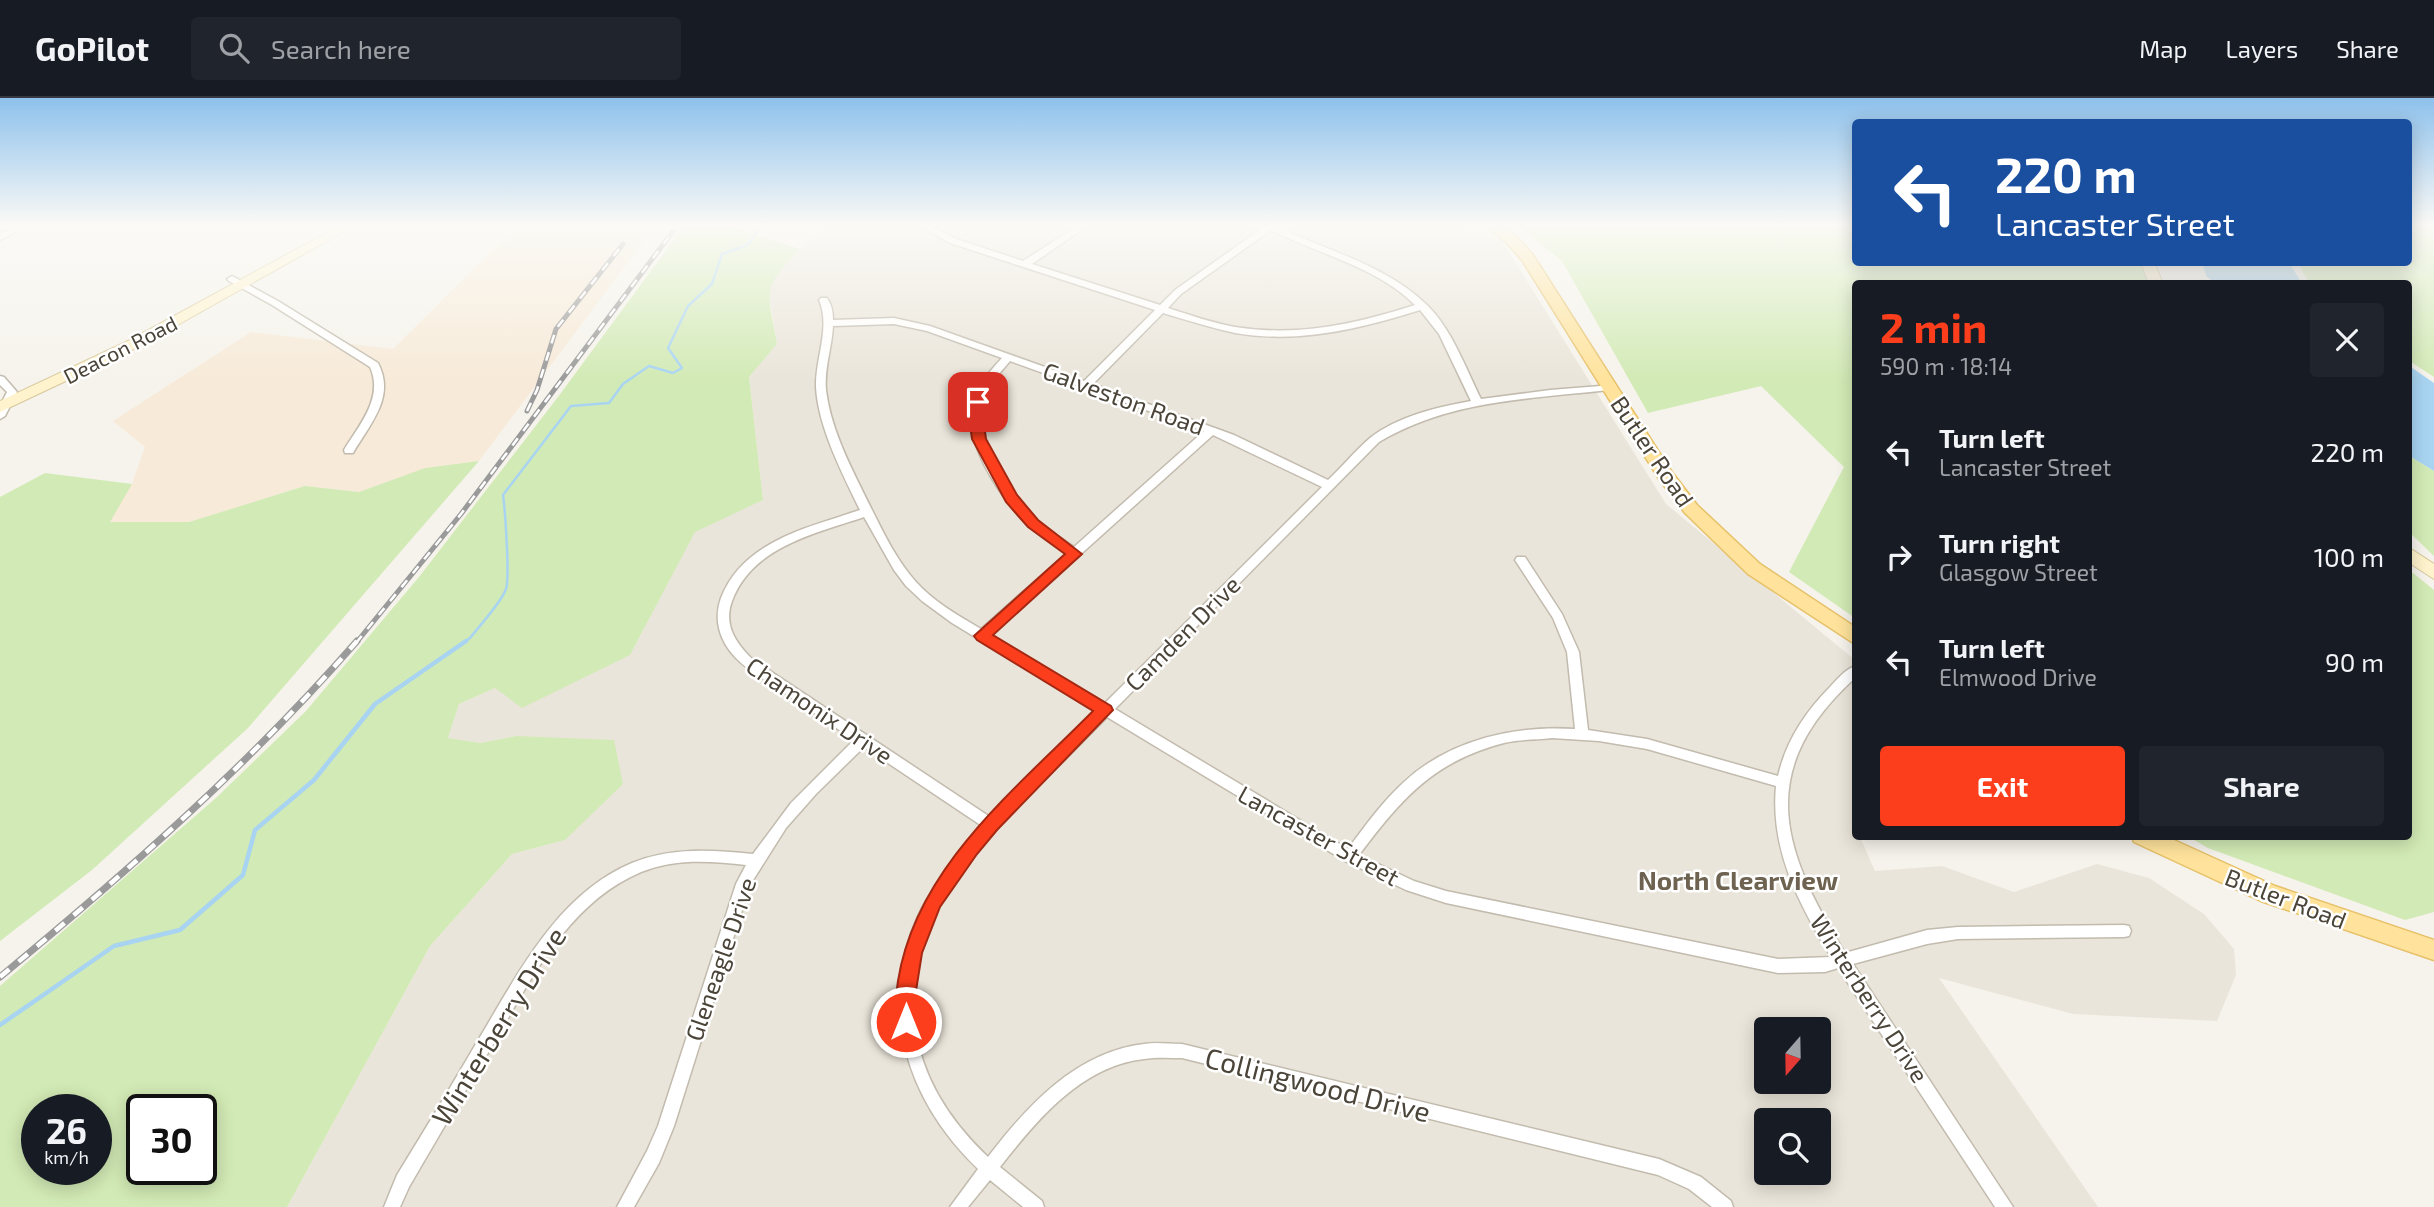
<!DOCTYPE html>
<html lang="en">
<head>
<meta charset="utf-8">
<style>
	:root { --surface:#171b24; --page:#20242c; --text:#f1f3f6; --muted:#9ea1a6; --line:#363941; --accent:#fd3e1c }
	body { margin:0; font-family:"Exo 2",sans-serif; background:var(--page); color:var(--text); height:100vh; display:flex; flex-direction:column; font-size:26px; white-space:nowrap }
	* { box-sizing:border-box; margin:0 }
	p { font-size:23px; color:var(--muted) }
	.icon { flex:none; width:38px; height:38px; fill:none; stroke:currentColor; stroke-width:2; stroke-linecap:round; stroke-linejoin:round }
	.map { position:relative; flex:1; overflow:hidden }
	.details { position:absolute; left:1852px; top:182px; width:560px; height:560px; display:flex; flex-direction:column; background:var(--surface); border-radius:7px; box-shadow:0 4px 18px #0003 }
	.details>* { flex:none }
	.banner { position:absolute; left:1852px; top:21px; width:560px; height:147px; border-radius:7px; box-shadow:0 4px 18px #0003; background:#1a4fa0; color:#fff; overflow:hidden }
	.needle { width:46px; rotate:200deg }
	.fabs { position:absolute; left:1754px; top:919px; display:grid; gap:14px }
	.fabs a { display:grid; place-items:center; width:77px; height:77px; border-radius:7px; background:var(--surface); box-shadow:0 4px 18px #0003; font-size:35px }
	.speed { position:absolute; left:21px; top:996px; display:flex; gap:14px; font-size:35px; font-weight:700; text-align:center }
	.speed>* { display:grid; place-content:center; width:91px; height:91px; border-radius:50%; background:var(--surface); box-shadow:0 4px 18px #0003; line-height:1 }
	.speed small { font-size:18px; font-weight:400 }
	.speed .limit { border:4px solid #111; border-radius:10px; background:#fff; color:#111 }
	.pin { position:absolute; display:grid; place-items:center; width:60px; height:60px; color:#fff; margin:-30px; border-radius:14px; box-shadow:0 4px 10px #0006 }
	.me { position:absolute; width:77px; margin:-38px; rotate:0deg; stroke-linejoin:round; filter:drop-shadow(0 0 5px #0008) }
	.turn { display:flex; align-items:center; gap:24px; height:147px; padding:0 28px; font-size:32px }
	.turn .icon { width:91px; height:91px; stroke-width:2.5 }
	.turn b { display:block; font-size:49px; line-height:60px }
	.round { display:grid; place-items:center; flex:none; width:74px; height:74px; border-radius:7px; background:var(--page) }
	.summary { display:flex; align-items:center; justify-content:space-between; height:119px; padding:0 28px }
	h1 { font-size:42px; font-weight:700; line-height:52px; color:var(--accent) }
	.action { display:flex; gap:14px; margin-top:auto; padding:14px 28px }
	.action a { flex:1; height:80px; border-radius:7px; background:var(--accent); color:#fff; font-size:28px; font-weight:700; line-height:80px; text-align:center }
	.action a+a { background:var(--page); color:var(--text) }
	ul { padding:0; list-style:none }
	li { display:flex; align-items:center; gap:21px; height:105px; padding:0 28px }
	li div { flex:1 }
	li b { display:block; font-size:26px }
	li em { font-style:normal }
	header { display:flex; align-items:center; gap:42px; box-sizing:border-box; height:98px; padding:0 35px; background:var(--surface); border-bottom:2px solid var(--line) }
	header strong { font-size:33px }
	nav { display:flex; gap:38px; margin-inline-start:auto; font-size:24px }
	.search { width:490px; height:63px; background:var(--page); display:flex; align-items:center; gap:18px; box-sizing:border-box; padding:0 24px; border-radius:7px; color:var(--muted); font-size:26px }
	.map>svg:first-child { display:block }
	.residential { fill:#eae5da; fill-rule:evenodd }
	.commercial { fill:#f7ead8 }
	.green { fill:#d2eab5; fill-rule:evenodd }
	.water { fill:#a8d4f2 }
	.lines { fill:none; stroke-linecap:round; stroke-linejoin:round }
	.stream-far1 { stroke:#a8d4f2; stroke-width:2.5 }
	.stream { stroke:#a8d4f2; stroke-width:4.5 }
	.street-casing { stroke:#c2bbae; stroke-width:3 }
	.secondary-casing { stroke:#d6c79b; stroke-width:2 }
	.primary-casing { stroke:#e7c169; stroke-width:3 }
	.street { fill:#fff; fill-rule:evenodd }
	.secondary { fill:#fff3cd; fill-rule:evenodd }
	.primary { fill:#ffe39c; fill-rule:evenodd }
	.rail-far1-casing { stroke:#9a9a9a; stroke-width:5 }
	.rail-casing { stroke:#9a9a9a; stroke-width:7 }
	.rail-far1 { stroke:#fff; stroke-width:2.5; stroke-dasharray:9; stroke-linecap:butt }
	.rail { stroke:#fff; stroke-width:4.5; stroke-dasharray:12; stroke-linecap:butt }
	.route { fill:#fd3e1c; stroke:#a42812; stroke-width:2 }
	.labels { text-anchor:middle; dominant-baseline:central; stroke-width:5; stroke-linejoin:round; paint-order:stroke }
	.far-street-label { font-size:21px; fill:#4b4439; stroke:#fff }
	.street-label { font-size:24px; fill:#4b4439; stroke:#fff }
	.neighbourhood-label { font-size:26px; font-weight:bold; fill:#6e6250; stroke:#fff }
	.near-street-label { font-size:28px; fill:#4b4439; stroke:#fff }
</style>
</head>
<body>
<header>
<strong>GoPilot</strong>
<div class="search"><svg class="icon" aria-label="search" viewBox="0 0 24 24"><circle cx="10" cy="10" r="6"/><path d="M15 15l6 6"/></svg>Search here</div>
<nav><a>Map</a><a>Layers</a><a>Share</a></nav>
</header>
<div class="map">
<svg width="2434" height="1109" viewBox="0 0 2434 1109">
	<rect width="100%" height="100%" fill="#f6f3ec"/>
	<path class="residential" d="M823,128h642l37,15 164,263 189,156v176l5,1 15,34 67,-5 72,26 83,-28 52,14 55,36 30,35 2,26 -19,46 -144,-7 -134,-36 159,229h-1811l143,-261 82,-92 53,-14 -49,-104 -36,7 -32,-5 11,-34 36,-16 135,-33 65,-124 68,-31 -14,-123 28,-33 -8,-50 5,-19zM1766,931h52v53h-52zM1766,1022h52v52h-52z"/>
	<path class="commercial" d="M517,128h138l-176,235 -54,7 -66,24 -54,-6 -116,36h-80l23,-38 13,-37 -32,-26 138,-89 142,17z"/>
	<path class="green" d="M684,128h45l71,23c-40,40 -32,42 -23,95l-28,33 14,123 -68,32 -65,123 -108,53 -27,-20 -36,16 -11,34 32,5 36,-7 98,4 9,44 -58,56 -53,14 -82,92 -143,261h-287v-221l217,-189 89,-86 113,-134 139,-180zM37,1012h59v59h-59zM142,1012h59v59h-59z
		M1518,128h337v36l285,1 12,20 -297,1v334l-66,-46 55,-105 -83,-81 -113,27 -86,-152z
		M2408,128h26v151l-26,-17v-76l-99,-1 -11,-20 110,-1z
		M2408,357l26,16v85l-26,-25z
		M479,363l-231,267 -156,142 -92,71v-444l45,-24 87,11 -22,38h79l116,-36 54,6 66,-24z
		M2408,471l26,21v322l-29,8 -197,-72 -19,-11 219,-1z"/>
	<path class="water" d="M2203,165h86l13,20h-87l-9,-7z
		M2408,267l26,18v88l-26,-16z"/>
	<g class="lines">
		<path class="stream-far1" d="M463,545l7,-5c10,-13 31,-35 36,-49 4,-11 -1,-80 -3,-94l68,-89 38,-3 14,-19 26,-18 24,7 9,-5 -14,-20 20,-42 24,-22 10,-30 25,-9 15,-19"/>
		<path class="stream" d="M0,927l114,-79 66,-16 63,-55 12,-45 59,-50 61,-76 91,-63"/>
		<g class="street-casing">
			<path id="street" d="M18,128h10l-28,14v-6z
				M921,128h10l25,13 67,22 55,-35h9l-55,38 128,41 15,-15 90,-64h11c51,25 111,39 152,80 24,24 37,61 53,93l69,-9 63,-5v4l-4,1c-81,9 -159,10 -230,52l-264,267 233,140c17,-23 34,-47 56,-67 45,-42 111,-57 171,-53l-8,-77 -14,-34 -36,-55 -2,-3 2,-3h8l37,57 17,38 9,78 59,9 131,37c8,-35 27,-64 52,-89 7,-8 15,-17 25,-21v12c-101,92 -74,171 -10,275l82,-23 31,-3 166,-2 5,1 2,5 -2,5 -5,1 -166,2 -31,5 -74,20 160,243h-18l-157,-239 -13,4 -47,1 -332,-70 -40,-13 -61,-29 -238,-144c-26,26 -52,53 -79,79 -37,38 -80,79 -100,130 -12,31 -16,65 -13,99 6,52 35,96 73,132 39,-51 88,-105 156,-113 12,-2 25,0 38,0l477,115 42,18 30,24 2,6h-21l-23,-18 -31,-14 -476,-117c-12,0 -26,-1 -38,1 -63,7 -108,62 -144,108l42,34 2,6h-21l-33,-27 -22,27h-18l28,-38c-73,-70 -103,-167 -56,-261 16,-30 38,-57 60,-82l-118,-79 -48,47 -30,34 -36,57 -76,241 -15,37 -25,44h-17l30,-56 11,-25 78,-242 10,-19c-35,-4 -71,-7 -105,7 -76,32 -114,115 -153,181 -27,45 -53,89 -79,134l-9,20h-16l13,-32c27,-44 54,-88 80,-133 40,-66 79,-147 155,-179 40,-16 79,-13 121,-9l38,-51 63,-63c-25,-17 -50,-34 -75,-51 -15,-10 -32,-19 -44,-32 -15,-16 -22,-37 -14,-59 22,-57 86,-70 139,-88 -17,-35 -42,-83 -44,-123 -1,-29 15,-59 3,-87l2,-2h6c5,7 6,14 6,22l61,-2 36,8 154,55 71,-71 -205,-67zM1271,132c47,24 106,37 144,75 -59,19 -118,32 -180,22 -23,-4 -45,-12 -67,-19l13,-14zM1420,212l19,24 32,67c-33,6 -73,15 -101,37 -15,13 -28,29 -42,42l-94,-45 -141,-51 70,-71c24,7 48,15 72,20 63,11 125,-4 185,-23zM894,226l33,7 75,27c-11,12 -23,25 -28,41 -14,40 26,98 53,125 12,12 26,20 39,30l-85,75c-22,-13 -47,-27 -65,-47 -19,-21 -32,-48 -44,-72 -18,-37 -41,-78 -46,-120 -2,-21 6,-43 7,-64zM1010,263l194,70 -130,116c-12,-8 -25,-16 -36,-26 -28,-25 -64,-79 -55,-119 4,-16 17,-29 27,-41zM1213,337l109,52 -217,216 -114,-68zM864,419l30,53 12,16 16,15 30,22 145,88 -107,106 -238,-158c-16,-16 -29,-34 -20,-58 20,-54 82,-67 132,-84zM1552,640l47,3 48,8 129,37c-6,64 23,118 55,171l-53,2 -332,-68 -32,-10 -55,-26c42,-56 75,-94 145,-112 16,-4 33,-3 48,-5z
				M232,178l46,25 100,62c18,34 -8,61 -25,90h-8l-1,-3c15,-25 40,-52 26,-83l-98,-62 -43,-24 -2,-2z
				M0,278l4,1 13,15 -12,24 -5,3v-13l7,-14 -7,-7z"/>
		</g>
		<g class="secondary-casing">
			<path id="secondary" d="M339,128h15l-214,120 -140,66v-11l130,-61z
				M2141,164h13l9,22h-14z
				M2408,449l26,17v15l-26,-17z"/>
		</g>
		<g class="primary-casing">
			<path id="primary" d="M1485,128c23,-2 34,13 48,29l138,216 26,34 63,59 95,63v17l-107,-70 -63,-61 -26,-34 -137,-219 -16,-18z
				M2132,738h33l110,50 159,54v20l-173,-59 -127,-59z"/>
		</g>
		<use href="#street" class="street"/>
		<use href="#secondary" class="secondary"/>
		<use href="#primary" class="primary"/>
		<g class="rail-far1-casing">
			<path id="rail-far1" d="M527,313l10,-21 19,-61 67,-85
				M356,545l105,-129 216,-288"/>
		</g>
		<g class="rail-casing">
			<path id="rail" d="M0,879c127,-105 249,-212 357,-336"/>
		</g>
		<use href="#rail-far1" class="rail-far1"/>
		<use href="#rail" class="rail"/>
	</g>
	<linearGradient id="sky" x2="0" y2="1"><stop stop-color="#8ec1ec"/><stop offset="0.45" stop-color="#fbfaf6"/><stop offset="1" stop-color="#fbfaf6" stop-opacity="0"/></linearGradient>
	<rect width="2434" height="283" fill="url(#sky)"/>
	<path class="route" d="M978,300l6,4 -1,15 3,22 31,56 21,25 44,34 -89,81 118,71 2,4 -116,120 -20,24 -37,53 -18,46 -7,44 1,25 -3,6 -7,3 -7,-3c-6,-14 -3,-32 -1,-47 18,-114 118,-192 195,-270l-116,-71 -3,-4 91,-82 -37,-27 -22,-25 -34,-63 -3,-22 2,-15z"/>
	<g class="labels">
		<g class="far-street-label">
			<text transform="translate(120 251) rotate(-27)">Deacon Road</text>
		</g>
		<g class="street-label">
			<text transform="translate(1124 300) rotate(20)">Galveston Road</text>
			<text transform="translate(1653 353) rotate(56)">Butler Road</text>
			<text transform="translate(1182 535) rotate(-45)">Camden Drive</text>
			<text transform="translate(820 612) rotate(34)">Chamonix Drive</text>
			<text transform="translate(1319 737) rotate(29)">Lancaster Street</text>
			<text transform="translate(2286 800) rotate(21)">Butler Road</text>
			<text transform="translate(720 861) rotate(-71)">Gleneagle Drive</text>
			<text transform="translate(1870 900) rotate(57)">Winterberry Drive</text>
		</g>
		<g class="neighbourhood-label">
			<text x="1738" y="781">North Clearview</text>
		</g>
		<g class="near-street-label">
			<text transform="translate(498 928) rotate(-58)">Winterberry Drive</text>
			<text transform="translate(1318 986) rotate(14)">Collingwood Drive</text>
		</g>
	</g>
</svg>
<div class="fabs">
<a><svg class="needle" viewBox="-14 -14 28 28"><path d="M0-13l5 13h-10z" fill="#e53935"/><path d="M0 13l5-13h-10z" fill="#9ea1a6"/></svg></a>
<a><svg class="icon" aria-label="search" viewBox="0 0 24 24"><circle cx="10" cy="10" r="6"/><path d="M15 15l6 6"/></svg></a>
</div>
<div class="speed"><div>26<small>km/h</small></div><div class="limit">30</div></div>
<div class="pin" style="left:978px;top:304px;background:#d93025"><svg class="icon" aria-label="arrive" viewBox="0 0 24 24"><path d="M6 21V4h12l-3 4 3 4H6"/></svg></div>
<svg class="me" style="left:906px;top:924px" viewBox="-20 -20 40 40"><circle r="17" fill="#fd3e1c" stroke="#fff" stroke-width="3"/><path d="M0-11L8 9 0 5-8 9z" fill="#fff"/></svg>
<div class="banner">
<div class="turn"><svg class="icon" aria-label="left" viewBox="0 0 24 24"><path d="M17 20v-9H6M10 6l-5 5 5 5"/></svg><div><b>220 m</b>Lancaster Street</div></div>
</div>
<section class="details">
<div class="summary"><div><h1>2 min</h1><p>590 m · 18:14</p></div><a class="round"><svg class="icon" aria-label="close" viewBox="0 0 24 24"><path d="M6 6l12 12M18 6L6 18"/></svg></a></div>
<ul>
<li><svg class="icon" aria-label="left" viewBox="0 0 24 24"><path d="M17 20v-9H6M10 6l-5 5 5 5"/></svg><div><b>Turn left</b><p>Lancaster Street</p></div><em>220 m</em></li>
<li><svg class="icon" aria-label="right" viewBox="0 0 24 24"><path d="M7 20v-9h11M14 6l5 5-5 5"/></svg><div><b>Turn right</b><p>Glasgow Street</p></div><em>100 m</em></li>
<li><svg class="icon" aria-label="left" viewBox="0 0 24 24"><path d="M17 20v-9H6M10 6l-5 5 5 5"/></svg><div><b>Turn left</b><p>Elmwood Drive</p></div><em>90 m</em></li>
</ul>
<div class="action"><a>Exit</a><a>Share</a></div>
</section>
</div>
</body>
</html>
